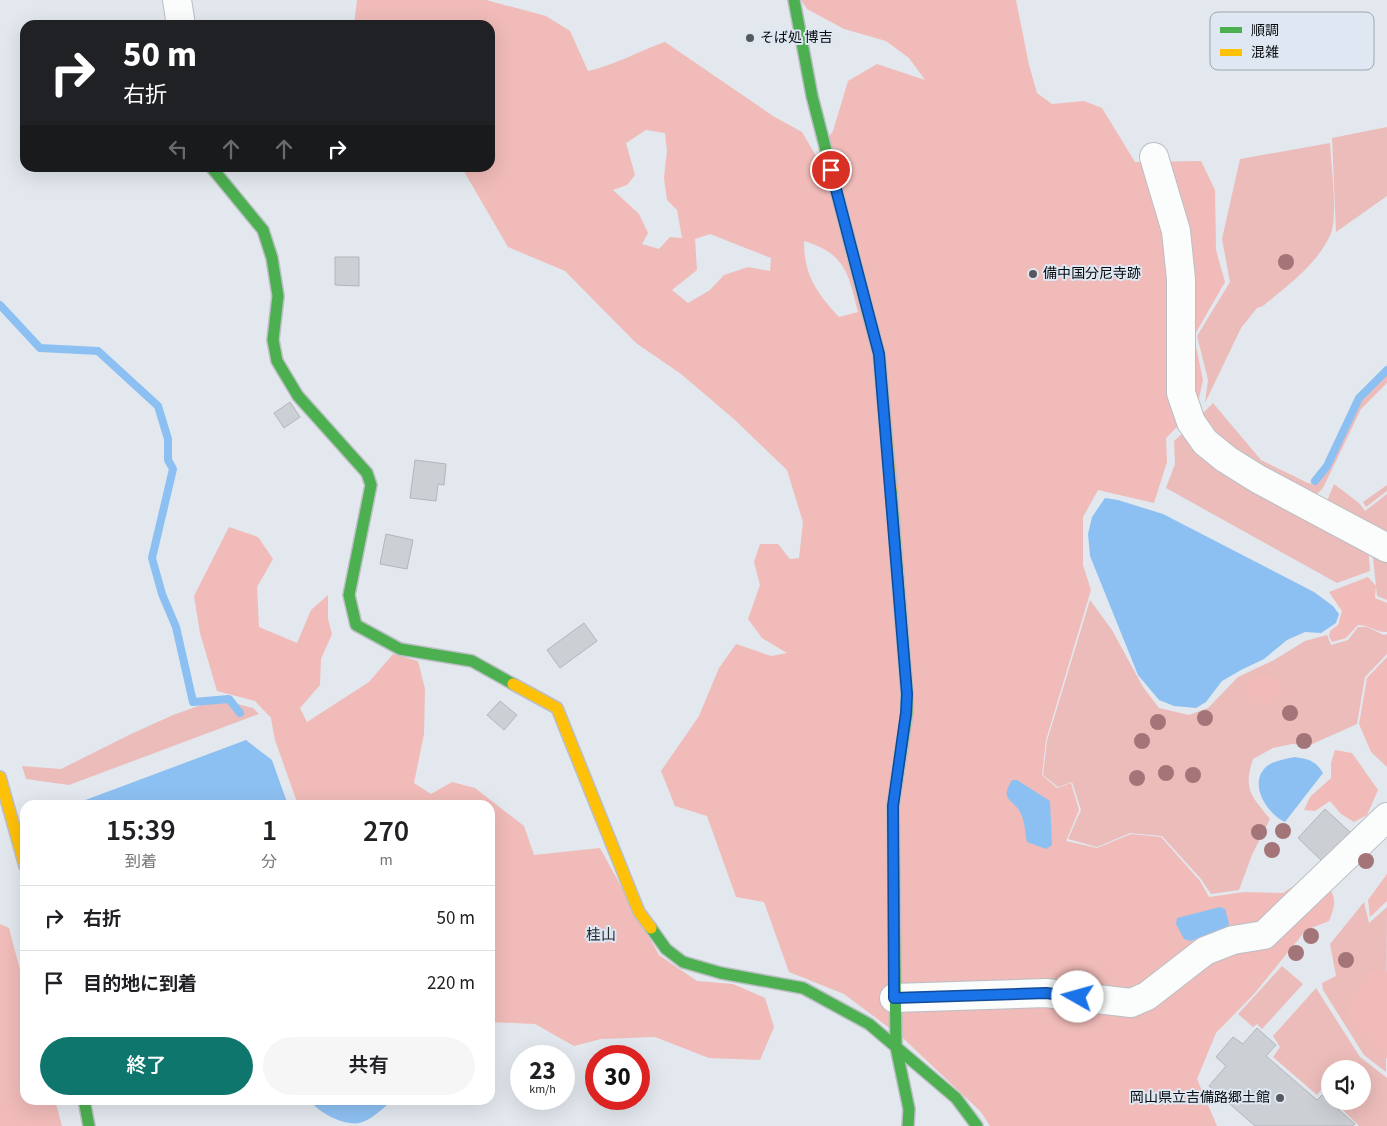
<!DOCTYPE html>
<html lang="ja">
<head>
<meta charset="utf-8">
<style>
	:root { --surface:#fff; --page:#f6f6f6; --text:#202124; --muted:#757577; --line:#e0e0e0; --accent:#0f766e }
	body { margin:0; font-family:"Source Sans 3","Noto Sans JP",sans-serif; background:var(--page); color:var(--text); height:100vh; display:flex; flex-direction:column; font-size:19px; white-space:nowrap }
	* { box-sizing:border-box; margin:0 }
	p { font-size:16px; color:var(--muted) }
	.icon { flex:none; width:28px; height:28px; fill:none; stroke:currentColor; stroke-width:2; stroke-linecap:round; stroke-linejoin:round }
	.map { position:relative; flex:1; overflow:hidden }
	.panel { position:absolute; left:20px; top:800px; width:475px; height:305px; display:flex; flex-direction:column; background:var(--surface); border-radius:15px; box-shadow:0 5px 20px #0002 }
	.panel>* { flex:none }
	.banner { position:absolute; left:20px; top:20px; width:475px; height:152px; border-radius:15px; box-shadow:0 5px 20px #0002; background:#202124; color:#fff; overflow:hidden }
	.controls { position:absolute; left:1321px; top:1060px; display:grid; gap:10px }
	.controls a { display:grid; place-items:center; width:50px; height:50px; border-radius:50%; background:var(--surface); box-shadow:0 5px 20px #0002; font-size:25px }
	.speed { position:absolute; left:510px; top:1045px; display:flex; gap:10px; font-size:25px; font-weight:700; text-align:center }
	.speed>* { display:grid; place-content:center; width:65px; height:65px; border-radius:50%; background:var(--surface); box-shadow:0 5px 20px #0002; line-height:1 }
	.speed small { font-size:12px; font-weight:400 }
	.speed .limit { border:8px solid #d22; background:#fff; color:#111 }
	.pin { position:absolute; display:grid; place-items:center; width:42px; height:42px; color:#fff; margin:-21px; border:2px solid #fff; border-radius:50%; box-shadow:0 1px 5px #0007 }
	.me { position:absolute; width:55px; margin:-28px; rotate:277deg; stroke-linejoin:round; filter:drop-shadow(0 0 4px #0008) }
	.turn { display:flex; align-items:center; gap:18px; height:105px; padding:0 20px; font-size:22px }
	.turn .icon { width:65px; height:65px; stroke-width:2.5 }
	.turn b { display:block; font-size:35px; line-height:42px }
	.lanes { display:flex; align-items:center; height:48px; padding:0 20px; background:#0003; justify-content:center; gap:25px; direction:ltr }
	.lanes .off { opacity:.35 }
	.eta { display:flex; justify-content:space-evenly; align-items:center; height:85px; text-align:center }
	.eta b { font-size:30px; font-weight:600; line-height:35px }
	.button { display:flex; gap:10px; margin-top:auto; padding:10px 20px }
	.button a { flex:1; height:58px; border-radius:30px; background:var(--accent); color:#fff; font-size:20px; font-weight:600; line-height:58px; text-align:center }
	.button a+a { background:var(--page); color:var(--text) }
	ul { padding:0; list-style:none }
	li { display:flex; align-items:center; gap:15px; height:65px; padding:0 20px; border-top:1px solid var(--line) }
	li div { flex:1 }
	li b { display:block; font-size:19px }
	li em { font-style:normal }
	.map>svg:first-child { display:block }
	.green { fill:#ebbcba }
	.forest { fill:#f0bbb9; fill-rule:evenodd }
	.water { fill:#8dc0f2 }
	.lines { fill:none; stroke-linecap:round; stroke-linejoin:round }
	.stream { stroke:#8dc0f2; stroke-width:8 }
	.building { fill:#ccd0d5; stroke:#b2b6ba }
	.street-casing { stroke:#bbbfc4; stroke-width:30 }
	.fast-casing { stroke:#bbbfc4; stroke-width:14 }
	.slow-casing { stroke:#bbbfc4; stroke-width:14 }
	.street { stroke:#fbfcfc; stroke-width:28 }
	.fast { stroke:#4caf50; stroke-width:11 }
	.slow { stroke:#ffc107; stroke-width:11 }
	.tree { fill:#a37578 }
	.route-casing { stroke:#114b97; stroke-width:12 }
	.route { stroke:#1a73e8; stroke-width:9 }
	.poi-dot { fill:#55595d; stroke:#dee7f2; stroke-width:2 }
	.labels { text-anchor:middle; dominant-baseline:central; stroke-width:4; stroke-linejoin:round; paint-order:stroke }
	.poi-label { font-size:14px; fill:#090c0f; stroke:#dee7f2; text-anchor:start }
	.neighbourhood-label { font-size:15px; fill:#262d35; stroke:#dee7f2 }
	.key { fill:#dee7f2; stroke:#9ea5ae; stroke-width:1 }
	.key-label { font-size:14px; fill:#090c0f }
</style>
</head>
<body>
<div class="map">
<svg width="1387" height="1126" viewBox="0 0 1387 1126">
	<rect width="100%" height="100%" fill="#e2e8ee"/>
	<path class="green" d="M1387,127v69l-51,36 -4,-94z
		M1330,143c1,22 8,71 1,90 -12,30 -44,53 -68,73l-6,2 -16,20 -36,75 3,-23 -11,-44 33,-54 -8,-43 18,-80z
		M1387,374v9l-26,26 -38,79 -7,7 -17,-1 -104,-73 18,-18 48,57 47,23 8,1 13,-15 31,-69z
		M1184,432l184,113 2,26 -33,12 -171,-95 9,-24 -1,-23z
		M1334,484l25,19 6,8 22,-17v48l-60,-41z
		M1387,485v6l-21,16 -3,-5z
		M1372,548l15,9v43l-10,-4z
		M1090,600l22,30 31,57 16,21 30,7 19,-7 30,-31 36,-17 31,-19 22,-6 4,10 17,-5 10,-13h9l17,8 3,-1v20l-22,23 -8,47 -47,21 -18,-1 -19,4 -20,11c-10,30 -2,37 17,60l-18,36 -13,35 -28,4 -10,-15 -39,-43 -32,-3 -33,14 -29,-8 13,-29 -9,-28 -14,5 -15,-12 4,-34z
		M218,699l35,9 6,6 -190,71 -43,-6 -4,-13 39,3 70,-35 42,-19z
		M1364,902l5,21 18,-16 -1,165 -22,-17 -41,-65 -1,-7 14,-7 -6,-32z
		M1282,966l21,18 -41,45 -5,-5 -4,3 -15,-13z
		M1316,988l44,69 27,21v48h-28l-25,-25h28v-32h-32v29l-9,-8 -4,5 -44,-38 7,-10 -7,-11z"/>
	<path class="forest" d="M357,0h129l60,16 24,15 18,40c27,-6 51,-20 77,-29l108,74 29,16 14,24 17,-25 15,-50 29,-17 48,16 -16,-22 -23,-17 -42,-12 -37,-20 -6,-9h215l13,65 8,28 15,11 32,-3 18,7 33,54 66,-1 14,29 1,60 9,32 -31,54 9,44 -6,27 -31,31 1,24 -13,41 -56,-13 -15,27v48l8,25 -45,150 -4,35 15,13 14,-5 8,27 -13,31 31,7 34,-14 30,3 39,44 9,16 35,-5 39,1 33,-22c16,21 24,24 13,50l-23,9 -52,64 -38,39 -19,46 20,47h-227l-9,-14 -77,-73 -60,-45 -55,-22 -25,-70 -28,-5 -29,-81 -32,-10 -14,-35 38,-55 20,-48 17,-24 35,12 16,-3 -25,-15 -14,-19 12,-34 -6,-23 6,-18h18l12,15 9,-1 4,-36 -16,-52 -52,-50 -54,-46 -45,-31 -71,-72 -57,-24 -46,-79h28v-143h-136zM646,130l19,3 2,18 -3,27 3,22 10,10 5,28 -12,-1 -11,12 -17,-5 6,-11 -9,-19 -26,-24 14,-5 8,-10 -9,-32zM710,234l61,24 -1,13 -22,-4 -24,8 -14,15 -22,13 -16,-13 25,-20 -2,-31zM804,241c42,13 44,32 54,71l-19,5c-23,-25 -35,-42 -35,-76z
		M229,527l29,10 15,22 -16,28 2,40 38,16 14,-33 17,-15v24l4,15 -11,25 -1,26 -20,23 7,14 62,-40 24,-28 25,7 7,28 -1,45 -10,49 17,11 21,-12 23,6 49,38 10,29 66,-7 59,107 38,26 36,3 32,14 9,29 -14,33 -51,-2 -54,-21 -54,2 -27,7 -39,-22 -45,-2v-217h-192l-23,-65 -4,-22 -16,-17 -38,-10 -17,-58 -6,-37z
		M1368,577l8,9 -1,12 12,5v29c-10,1 -18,-7 -29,-7l-12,13 -14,4 -3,-6 1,-5 8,-6 4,-14 -13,-19z
		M1387,657v110l-16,-15 -12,-28 8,-46z
		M1262,674l11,1 8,9v12l-10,9 -22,-2 -5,-4 4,-19z
		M1335,750l17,3 26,37 -11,25 -13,7 -13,-8 -11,-13 -15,10 -11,-1 6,-13 21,-19v-15z
		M1387,874v27l-17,16 -2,-17z
		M0,924l9,4 16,61v111h30l7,26h-62z
		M1385,969l2,2v87c-8,-1 -13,-8 -18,-14 -32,-29 -22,-42 0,-72z"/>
	<path class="water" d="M1105,498l13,2 45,14 151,78 19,14 6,8 -3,9 -15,10 -16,-1 -18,8 -23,19 -23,11 -19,11 -16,21 -10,6 -22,-2 -15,-6 -21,-25 -48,-119 -2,-22 4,-17z
		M246,740l26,20 16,45h-216z
		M1294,757c14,2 21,3 29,16l-38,49c-18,-8 -38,-39 -18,-56 6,-5 19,-7 27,-9z
		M1012,780h5l33,21 2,44 -6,4 -19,-7c-2,-9 -2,-20 -6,-28 -8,-17 -22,-12 -9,-34z
		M1220,907l5,2 4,14 -2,7 -37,11 -6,-2 -8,-15 1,-6z
		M310,1100h82c-8,8 -22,21 -33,23 -15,3 -42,-11 -49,-23z"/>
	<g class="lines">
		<path class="stream" d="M0,305l40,43 58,3 60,55 10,33v21l5,9 -21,89 10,36 14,33 17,75 36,-3 11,14
			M1315,481l12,-15 32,-68 28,-28"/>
	</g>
	<path class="building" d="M335,257h24v29l-24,-1z
		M290,402l10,15 -16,11 -10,-15z
		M415,460l31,4 -2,21 -6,-1 -2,17 -26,-3z
		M386,534l27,6 -6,29 -27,-5z
		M584,623l13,18 -37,27 -13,-18z
		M500,701l17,14 -13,15 -17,-15z
		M1325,809l25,23 -27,30 -25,-24z
		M1257,1028l19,17 -10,11 51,44 5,-5 33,29 -3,2h-97l-46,-40 17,-20 -10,-9 17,-20 10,7z"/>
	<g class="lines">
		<g class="street-casing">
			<path id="street" d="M177,0l4,25
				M1154,157l22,74 5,48v114l10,29 14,20 21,17 32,20 129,69
				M894,998l152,-5 85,10 16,-7 58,-45 28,-11 31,-5 123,-118"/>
		</g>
		<g class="fast-casing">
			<path id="fast" d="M794,0l18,96 56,217
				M212,168l51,62 9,28 6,38 -5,44 4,21 21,35 69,77 4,12 -22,110 7,30 44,24 72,12 41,23
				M891,489l16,205v19l-14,93 3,241 13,62 -1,17
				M651,928l15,21 17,13 38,11 82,15 66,36 87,74 21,28
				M84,1100l5,26"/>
		</g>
		<g class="slow-casing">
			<path id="slow" d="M868,313l11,41 12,135
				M513,684l44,24 82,204 12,16
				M0,777l25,89"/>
		</g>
		<use href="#street" class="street"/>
		<use href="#fast" class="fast"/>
		<use href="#slow" class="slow"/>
	</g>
	<g class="tree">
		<circle cx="1286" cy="262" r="8"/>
		<circle cx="1290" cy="713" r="8"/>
		<circle cx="1205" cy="718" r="8"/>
		<circle cx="1158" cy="722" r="8"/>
		<circle cx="1142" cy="741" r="8"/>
		<circle cx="1304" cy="741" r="8"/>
		<circle cx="1166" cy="773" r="8"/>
		<circle cx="1193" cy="775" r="8"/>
		<circle cx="1137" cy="778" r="8"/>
		<circle cx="1283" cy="831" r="8"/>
		<circle cx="1259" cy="832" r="8"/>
		<circle cx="1272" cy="850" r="8"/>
		<circle cx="1366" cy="861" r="8"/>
		<circle cx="1311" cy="936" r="8"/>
		<circle cx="1296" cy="953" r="8"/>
		<circle cx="1346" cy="960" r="8"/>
	</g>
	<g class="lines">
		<g class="route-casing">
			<path id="route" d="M831,170l48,184 28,340 -1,19 -13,93 1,192 152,-5 32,4"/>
		</g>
		<use href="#route" class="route"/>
	</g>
	<g class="poi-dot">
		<circle cx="750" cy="38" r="5"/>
		<circle cx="1033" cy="274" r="5"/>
		<circle cx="1280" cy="1098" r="5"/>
	</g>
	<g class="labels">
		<g class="poi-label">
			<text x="760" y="38">そば処 博吉</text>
			<text x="1043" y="274">備中国分尼寺跡</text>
			<text x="1270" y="1098" text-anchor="end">岡山県立吉備路郷土館</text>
		</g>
		<g class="neighbourhood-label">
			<text x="601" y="935">桂山</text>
		</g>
	</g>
	<rect x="1210" y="12" width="164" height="58" rx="8" class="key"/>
	<rect x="1220" y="27" width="22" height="6" fill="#4caf50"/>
	<rect x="1220" y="49" width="22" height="7" fill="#ffc107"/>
	<g class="key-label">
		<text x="1251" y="35">順調</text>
		<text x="1251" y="57">混雑</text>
	</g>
</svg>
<div class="controls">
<a><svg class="icon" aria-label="sound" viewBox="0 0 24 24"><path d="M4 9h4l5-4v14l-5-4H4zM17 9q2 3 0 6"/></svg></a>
</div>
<div class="speed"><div>23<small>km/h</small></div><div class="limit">30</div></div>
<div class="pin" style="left:831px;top:170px;background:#d93025"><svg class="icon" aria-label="arrive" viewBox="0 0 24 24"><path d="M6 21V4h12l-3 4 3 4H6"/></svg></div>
<svg class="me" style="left:1078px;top:997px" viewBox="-20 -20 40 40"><circle r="19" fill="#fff"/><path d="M0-13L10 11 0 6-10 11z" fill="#1a73e8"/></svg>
<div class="banner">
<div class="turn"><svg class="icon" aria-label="right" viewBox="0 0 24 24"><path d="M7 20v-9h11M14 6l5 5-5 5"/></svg><div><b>50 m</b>右折</div></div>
<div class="lanes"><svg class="icon off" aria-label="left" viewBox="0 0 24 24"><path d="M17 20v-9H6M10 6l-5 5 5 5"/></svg><svg class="icon off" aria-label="ahead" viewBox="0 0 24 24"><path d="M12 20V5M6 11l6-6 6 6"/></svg><svg class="icon off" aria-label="ahead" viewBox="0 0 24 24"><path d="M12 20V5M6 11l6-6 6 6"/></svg><svg class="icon" aria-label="right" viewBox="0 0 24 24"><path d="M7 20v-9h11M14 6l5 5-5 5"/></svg></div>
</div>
<section class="panel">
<div class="eta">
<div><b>15:39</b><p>到着</p></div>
<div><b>1</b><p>分</p></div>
<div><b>270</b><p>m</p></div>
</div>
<ul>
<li><svg class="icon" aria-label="right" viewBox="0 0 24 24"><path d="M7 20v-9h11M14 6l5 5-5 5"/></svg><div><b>右折</b></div><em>50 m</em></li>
<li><svg class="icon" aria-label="arrive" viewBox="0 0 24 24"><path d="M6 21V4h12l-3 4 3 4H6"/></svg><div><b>目的地に到着</b></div><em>220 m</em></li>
</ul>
<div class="button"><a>終了</a><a>共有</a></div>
</section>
</div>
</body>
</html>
